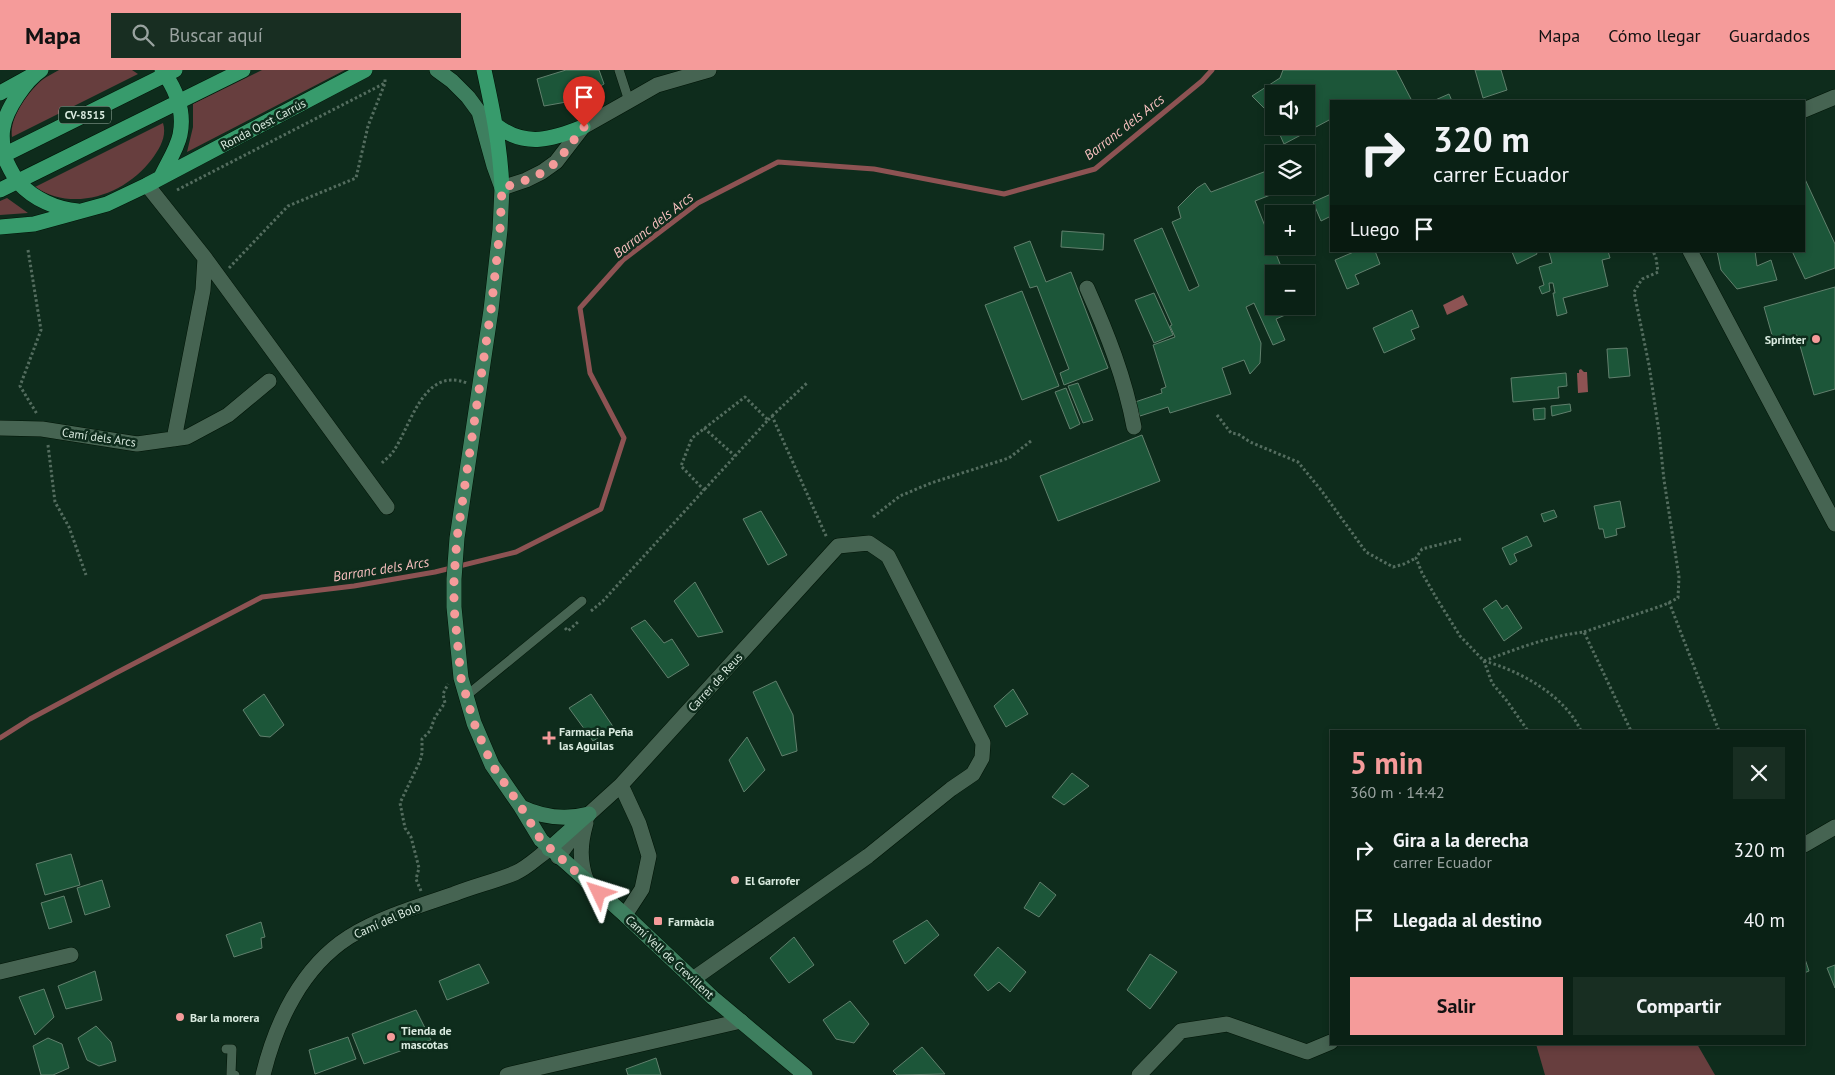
<!DOCTYPE html>
<html lang="es">
<head>
<meta charset="utf-8">
<style>
	:root { --surface:#0a2115; --page:#182e22; --text:#f1f3f6; --muted:#99a3a0; --line:#2a3e34; --accent:#f59b9a }
	body { margin:0; font-family:"PT Sans",sans-serif; background:var(--page); color:var(--text); height:100vh; display:flex; flex-direction:column; font-size:19px; white-space:nowrap }
	* { box-sizing:border-box; margin:0 }
	p { font-size:16px; color:var(--muted) }
	.icon { flex:none; width:28px; height:28px; fill:none; stroke:currentColor; stroke-width:2; stroke-linecap:round; stroke-linejoin:round }
	.map { position:relative; flex:1; overflow:hidden }
	.details { position:absolute; left:1330px; top:660px; width:475px; height:315px; display:flex; flex-direction:column; background:var(--surface); border-radius:0px; box-shadow:0 2px 8px #0003,0 0 0 1px var(--line) }
	.details>* { flex:none }
	.banner { position:absolute; left:1330px; top:30px; width:475px; height:152px; border-radius:0px; box-shadow:0 2px 8px #0003,0 0 0 1px var(--line); background:#0a2115; color:var(--text); overflow:hidden }
	.controls { position:absolute; left:1265px; top:15px; display:grid; gap:10px }
	.controls a { display:grid; place-items:center; width:50px; height:50px; border-radius:0px; background:var(--surface); box-shadow:0 2px 8px #0003,0 0 0 1px var(--line); font-size:25px }
	.pin { position:absolute; display:grid; place-items:center; width:42px; height:42px; color:#fff; margin:-51px -21px; border-radius:50% 50% 50% 0; rotate:-45deg; box-shadow:0 0 5px #0007 }
	.pin .icon { rotate:45deg }
	.me { position:absolute; width:55px; margin:-28px; rotate:311deg; stroke-linejoin:round; filter:drop-shadow(0 0 4px #0008) }
	.turn { display:flex; align-items:center; gap:18px; height:105px; padding:0 20px; font-size:22px }
	.turn .icon { width:65px; height:65px; stroke-width:2.5 }
	.turn b { display:block; font-size:35px; line-height:42px }
	.then { display:flex; align-items:center; height:48px; padding:0 20px; background:#0003; gap:10px; font-size:19px }
	.round { display:grid; place-items:center; flex:none; width:52px; height:52px; border-radius:0px; background:var(--page) }
	.head { display:flex; align-items:center; justify-content:space-between; height:85px; padding:0 20px }
	h1 { font-size:30px; font-weight:800; line-height:38px; color:var(--accent) }
	.action { display:flex; gap:10px; margin-top:auto; padding:10px 20px }
	.action a { flex:1; height:58px; border-radius:0px; background:var(--accent); color:#111; font-size:20px; font-weight:800; line-height:58px; text-align:center }
	.action a+a { background:var(--page); color:var(--text) }
	ul { padding:0; list-style:none }
	li { display:flex; align-items:center; gap:15px; height:70px; padding:0 20px }
	li div { flex:1 }
	li b { display:block; font-size:19px }
	li em { font-style:normal }
	header { display:flex; align-items:center; gap:30px; box-sizing:border-box; height:70px; padding:0 25px; background:var(--accent); color:#111 }
	header strong { font-size:24px }
	nav { display:flex; gap:28px; margin-inline-start:auto; font-size:18px }
	.search { width:350px; height:45px; background:var(--page); display:flex; align-items:center; gap:12px; box-sizing:border-box; padding:0 18px; border-radius:0px; color:var(--muted); font-size:19px }
	.map>svg:first-child { display:block }
	.green { fill:#673e3e }
	.water { fill:#8d5353 }
	.lines { fill:none; stroke-linecap:round; stroke-linejoin:round }
	.stream { stroke:#8d5353; stroke-width:5 }
	.building { fill:#1c5639; stroke:#61806d }
	.lane-casing { stroke:#001406; stroke-width:10 }
	.street-casing { stroke:#001406; stroke-width:16 }
	.secondary-casing { stroke:#001406; stroke-width:16 }
	.primary-casing { stroke:#001406; stroke-width:16 }
	.path { stroke:#546d5f; stroke-width:3; stroke-dasharray:2.5 2.5; stroke-linecap:butt }
	.lane { stroke:#466452; stroke-width:9 }
	.street { stroke:#466452; stroke-width:15 }
	.secondary { stroke:#3e7f5f; stroke-width:15 }
	.primary { stroke:#379b6c; stroke-width:15 }
	.route { stroke:#f59b9a; stroke-width:9; stroke-dasharray:0 16.2 }
	.poi-dot { fill:#f59b9a; stroke:#0e2c1c; stroke-width:2 }
	.labels { text-anchor:middle; dominant-baseline:central; stroke-width:5; stroke-linejoin:round; paint-order:stroke }
	.shield { fill:#0e2c1c; stroke:#9cb1a4; stroke-width:1 }
	.shield-label { font-size:11px; font-weight:bold; fill:#d9eadf }
	.street-label { font-size:12px; fill:#d9eadf; stroke:#0e2c1c }
	.poi-label { font-size:12px; font-weight:bold; fill:#d9eadf; stroke:#0e2c1c; text-anchor:start }
	.water-label { font-size:14px; font-style:italic; fill:#f8c0bf; stroke:#0e2c1c }
</style>
</head>
<body>
<header>
<strong>Mapa</strong>
<div class="search"><svg class="icon" aria-label="search" viewBox="0 0 24 24"><circle cx="10" cy="10" r="6"/><path d="M15 15l6 6"/></svg>Buscar aquí</div>
<nav><a>Mapa</a><a>Cómo llegar</a><a>Guardados</a></nav>
</header>
<div class="map">
<svg width="1835" height="1005" viewBox="0 0 1835 1005">
	<rect width="100%" height="100%" fill="#0e2c1c"/>
	<path class="green" d="M59,0h73l6,4 -126,63c-3,-19 16,-45 30,-57 5,-4 12,-7 17,-10z
		M262,0h83l-158,82 6,-25v-23z
		M163,53c4,13 -3,25 -11,36 -26,35 -78,54 -117,28z
		M7,128l21,15 -28,2v-14z
		M1536,974h161l18,31h-170z"/>
	<path class="water" d="M1463,225l5,10 -21,10 -4,-10z
		M1581,299l3,3h3l1,20 -10,1 -1,-20h2v-3z"/>
	<g class="lines">
		<path class="stream" d="M0,668l30,-19 84,-45 148,-77 92,-11 81,-14 81,-20 85,-43 23,-71 -34,-65 -10,-65 43,-48 75,-57 80,-41 96,7 130,25 91,-25 107,-88 10,-11"/>
	</g>
	<path class="building" d="M566,0h33l5,14 -32,17 -28,5 -7,-27z
		M1283,0h113l16,31h-81v18l-47,25 -8,-18h30v-32h-32v28l-4,-8 -18,-18 28,-18z
		M1475,0h26l6,20 -24,8z
		M1449,24l3,7h-19z
		M1269,100l5,12v4h2l2,6 -23,9 29,73h-10v32h24l1,3 -23,10 9,21 -12,5 -19,-42 -8,4 15,36 -1,20 -10,11 -6,-14 -22,8 9,26 -61,19 -2,-6 -28,9 -5,-14 27,-9 -1,-4 5,-2 -13,-42 22,-8 -5,-11 2,-1 -38,-85 28,-12 27,63 10,-5 -27,-64 9,-4 -3,-11 19,-19 8,-5 6,9z
		M1804,107l31,67v24l-30,11 -13,-28h12z
		M1331,124v22l-10,5 -8,-19z
		M1062,161l42,3 -1,16 -42,-3z
		M1030,171l16,41 25,-10 37,96 -44,17 -4,-12 9,-4 -32,-83 -7,2 -16,-41z
		M1356,181h19l5,13 -25,11 4,9 -12,5 -12,-29z
		M1515,181h21l1,3 -20,10 -5,-12z
		M1608,181l2,7 -8,2 6,26 -45,12 4,15 -10,3 -4,-23h2l-2,-10h-4l1,8 -8,3 -3,-7 5,-2 -5,-18 13,-4 -3,-11z
		M1717,181h38l2,15 14,-6 6,20 -40,9 -16,-19z
		M1835,217v102l-21,6 -17,-60 -23,7 -10,-35z
		M1022,221l37,95 -37,14 -37,-95z
		M1154,223l19,42 -19,8 -19,-43z
		M1412,240l7,17 -8,3 4,9 -31,14 -11,-25z
		M1627,278l3,28 -21,2 -2,-29z
		M1566,303l1,13 -9,1 1,11 -46,4 -2,-24z
		M1078,313l15,37 -10,3 -15,-37z
		M1066,318l14,36 -10,5 -15,-37z
		M1570,334l1,7 -19,5 -1,-10z
		M1545,338v11l-11,1 -1,-11z
		M1142,365l18,46 -102,40 -18,-45z
		M1620,431l5,26 -9,2 1,6 -12,3 -2,-9h-4l-5,-23z
		M1554,440l3,7 -13,5 -3,-8z
		M761,441l26,44 -19,10 -25,-46z
		M1527,466l5,10 -18,8 3,7 -7,4 -8,-17z
		M695,512l28,50 -25,5 -24,-36z
		M1496,530l6,9 5,-4 15,23 -18,13 -21,-32z
		M645,550l19,23 8,-4 17,26 -21,13 -37,-50z
		M776,611l17,34 4,36 -15,5 -29,-64z
		M1013,619l15,25 -22,13 -12,-21z
		M264,624l20,31 -14,12 -10,-1 -17,-26z
		M591,624l23,34 -21,13 -24,-33z
		M747,667l18,33 -21,22 -15,-32z
		M1072,703l17,13 -25,19 -12,-8z
		M71,784l9,31 -35,10 -9,-31z
		M102,810l8,27 -25,8 -8,-27z
		M1040,812l16,13 -17,22 -15,-9z
		M64,826l8,26 -23,7 -8,-26z
		M927,850l12,15 -34,29 -12,-23z
		M261,852l4,15 -4,1 1,10 -28,9 -8,-22z
		M794,867l20,28 -25,18 -19,-25z
		M998,877l28,25 -16,20 -11,-10 -11,9 -14,-16z
		M1150,884l27,18 -27,37 -23,-19z
		M1804,886l5,15 -5,2z
		M479,894l10,19 -42,17 -8,-19z
		M1835,895v23l-8,-20z
		M95,901l7,29 -36,9 -8,-23z
		M44,919l10,28 -19,18 -16,-38z
		M850,931l19,23 -15,19 -18,-4 -13,-19z
		M416,940l15,30 -67,24 -12,-30z
		M96,956l15,16 5,19 -17,5 -12,-6 -9,-22z
		M348,967l8,22 -41,15 -6,-24z
		M48,968l14,6 7,24 -16,7h-12l-8,-29z
		M922,977l23,27 -48,1 -4,-4z
		M656,988l5,17h-33l-2,-6z"/>
	<g class="lines">
		<g class="lane-casing">
			<path id="lane" d="M619,0l10,31
				M466,626l116,-95
				M226,979h6l-1,25 4,1"/>
		</g>
		<g class="street-casing">
			<path id="street" d="M1804,40l31,-13
				M147,115l58,73 182,249
				M502,118l24,-8 16,-8 14,-10 27,-35 46,-26 28,-16 52,-15
				M1690,181l145,273
				M1087,218c20,45 38,90 47,139
				M0,358l42,1 95,15 50,-7 41,-22 41,-34
				M174,369l29,-149 2,-32
				M621,715l18,39 10,32 -7,33 -17,26
				M586,753c-6,21 -7,38 1,59
				M1804,775l31,-18
				M558,787l31,-43 32,-29 217,-239 31,-3 19,13 95,187 -1,15 -9,16 -22,15 -83,67 -175,123
				M0,902l71,-17
				M263,1005c13,-53 39,-108 86,-138 32,-20 70,-31 105,-43 20,-8 42,-13 61,-21 12,-5 24,-17 34,-24
				M507,1005l234,-54
				M1139,1005l42,-44 46,-7 80,28 24,-10"/>
		</g>
		<g class="secondary-casing">
			<path id="secondary" d="M437,0l15,11 16,16 11,15 15,54 8,22 -2,42 -9,80 -34,228 -3,41v28l7,71 13,45 18,42 29,42 20,33 84,75 88,83 92,77
				M521,737c21,10 45,13 68,7
				M549,779l38,-34"/>
		</g>
		<g class="primary-casing">
			<path id="primary" d="M484,0c9,41 16,75 18,118
				M0,23l29,-16
				M497,56c29,22 56,13 86,1
				M0,79c6,10 11,25 19,34 15,16 37,26 59,28
				M4,85c-1,-9 -3,-18 -1,-27 3,-19 23,-48 38,-58
				M0,87l175,-87
				M161,107c6,-13 16,-28 19,-42 5,-24 -4,-46 -18,-65
				M0,120l243,-120
				M0,157l34,-3 73,-20 40,-19 218,-115"/>
		</g>
		<path class="path" d="M177,120l208,-107v-6
			M28,180l13,80 -21,56 17,28
			M229,198l59,-62 68,-28 12,-52 17,-43
			M1217,345l14,18 7,1 12,8 48,20 23,28 45,62 27,15 11,-3 12,-6
			M772,346l35,-33
			M768,350l4,-4 55,122
			M704,358l31,28
			M48,375l7,57 14,25 17,48
			M382,393c3,-3 8,-7 11,-11 18,-26 30,-86 74,-69
			M873,447l27,-21 31,-13 78,-25 22,-17
			M1461,469l-39,10 -6,9 6,15 15,26 23,37 24,25 8,22 15,18 21,30
			M1669,532l50,129
			M591,541l12,-10 101,-111 -23,-24 11,-28 53,-41 23,23 -64,70
			M565,558l3,3 11,-10
			M1584,562l80,-27 14,-7 1,-21 -15,-97 -5,-48 -10,-67 -15,-73 8,-13 16,-7 -2,-14 -3,-7
			M1484,591c32,-12 65,-25 100,-29l47,99
			M1484,591c37,10 81,35 97,70
			M421,821l-5,-12 3,-11 -8,-31 -6,-9 -5,-25 20,-42 2,-8v-14l8,-8 5,-14 10,-14 -2,-9 5,-10"/>
		<use href="#lane" class="lane"/>
		<use href="#street" class="street"/>
		<use href="#secondary" class="secondary"/>
		<use href="#primary" class="primary"/>
	</g>
	<g class="lines">
		<path class="route" d="M584,57c-9,11 -17,23 -27,34 -14,15 -36,21 -55,27l-2,42 -9,80 -34,228 -3,41v28l7,71 13,45 18,42 29,42 20,33 58,53"/>
	</g>
	<g class="poi-dot">
		<circle cx="1816" cy="269" r="5"/>
		<path d="M546.5 660.5h5v5h5v5h-5v5h-5v-5h-5v-5h5z"/>
		<circle cx="735" cy="810" r="5"/>
		<rect x="653" y="846" width="10" height="10" rx="2.5"/>
		<circle cx="180" cy="947" r="5"/>
		<circle cx="391" cy="967" r="5"/>
	</g>
	<g class="labels">
		<rect class="shield" x="59" y="36.5" width="52" height="17" rx="4"/>
		<g class="shield-label">
			<text x="85" y="45">CV-8515</text>
		</g>
		<g class="street-label">
			<text transform="translate(263 54) rotate(-28)">Ronda Oest Carrús</text>
			<text transform="translate(99 367) rotate(8)">Camí dels Arcs</text>
			<text transform="translate(715 612) rotate(-48)">Carrer de Reus</text>
			<text transform="translate(387 850) rotate(-24)">Camí del Bolo</text>
			<text transform="translate(670 887) rotate(43)">Camí Vell de Crevillent</text>
		</g>
		<g class="poi-label">
			<text x="1806" y="269" text-anchor="end">Sprinter</text>
			<text x="559" y="661">Farmacia Peña<tspan x="559" dy="14">las Aguilas</tspan></text>
			<text x="745" y="810">El Garrofer</text>
			<text x="668" y="851">Farmàcia</text>
			<text x="190" y="947">Bar la morera</text>
			<text x="401" y="960">Tienda de<tspan x="401" dy="14">mascotas</tspan></text>
		</g>
		<g class="water-label">
			<text transform="translate(1124 57) rotate(-38)">Barranc dels Arcs</text>
			<text transform="translate(653 155) rotate(-38)">Barranc dels Arcs</text>
			<text transform="translate(381 499) rotate(-9)">Barranc dels Arcs</text>
		</g>
	</g>
</svg>
<div class="controls">
<a><svg class="icon" aria-label="sound" viewBox="0 0 24 24"><path d="M4 9h4l5-4v14l-5-4H4zM17 9q2 3 0 6"/></svg></a>
<a><svg class="icon" aria-label="layers" viewBox="0 0 24 24"><path d="M12 4l9 5-9 5-9-5zM3 14l9 5 9-5"/></svg></a>
<a>+</a>
<a>−</a>
</div>
<div class="pin" style="left:584px;top:57px;background:#d93025"><svg class="icon" aria-label="arrive" viewBox="0 0 24 24"><path d="M6 21V4h12l-3 4 3 4H6"/></svg></div>
<svg class="me" style="left:599px;top:823px" viewBox="-20 -20 40 40"><path d="M0-17L14 15 0 8-14 15z" fill="#f59b9a" stroke="#fff" stroke-width="4"/></svg>
<div class="banner">
<div class="turn"><svg class="icon" aria-label="right" viewBox="0 0 24 24"><path d="M7 20v-9h11M14 6l5 5-5 5"/></svg><div><b>320 m</b>carrer Ecuador</div></div>
<div class="then">Luego<svg class="icon" aria-label="arrive" viewBox="0 0 24 24"><path d="M6 21V4h12l-3 4 3 4H6"/></svg></div>
</div>
<section class="details">
<div class="head"><div><h1>5 min</h1><p>360 m · 14:42</p></div><a class="round"><svg class="icon" aria-label="close" viewBox="0 0 24 24"><path d="M6 6l12 12M18 6L6 18"/></svg></a></div>
<ul>
<li><svg class="icon" aria-label="right" viewBox="0 0 24 24"><path d="M7 20v-9h11M14 6l5 5-5 5"/></svg><div><b>Gira a la derecha</b><p>carrer Ecuador</p></div><em>320 m</em></li>
<li><svg class="icon" aria-label="arrive" viewBox="0 0 24 24"><path d="M6 21V4h12l-3 4 3 4H6"/></svg><div><b>Llegada al destino</b></div><em>40 m</em></li>
</ul>
<div class="action"><a>Salir</a><a>Compartir</a></div>
</section>
</div>
</body>
</html>
